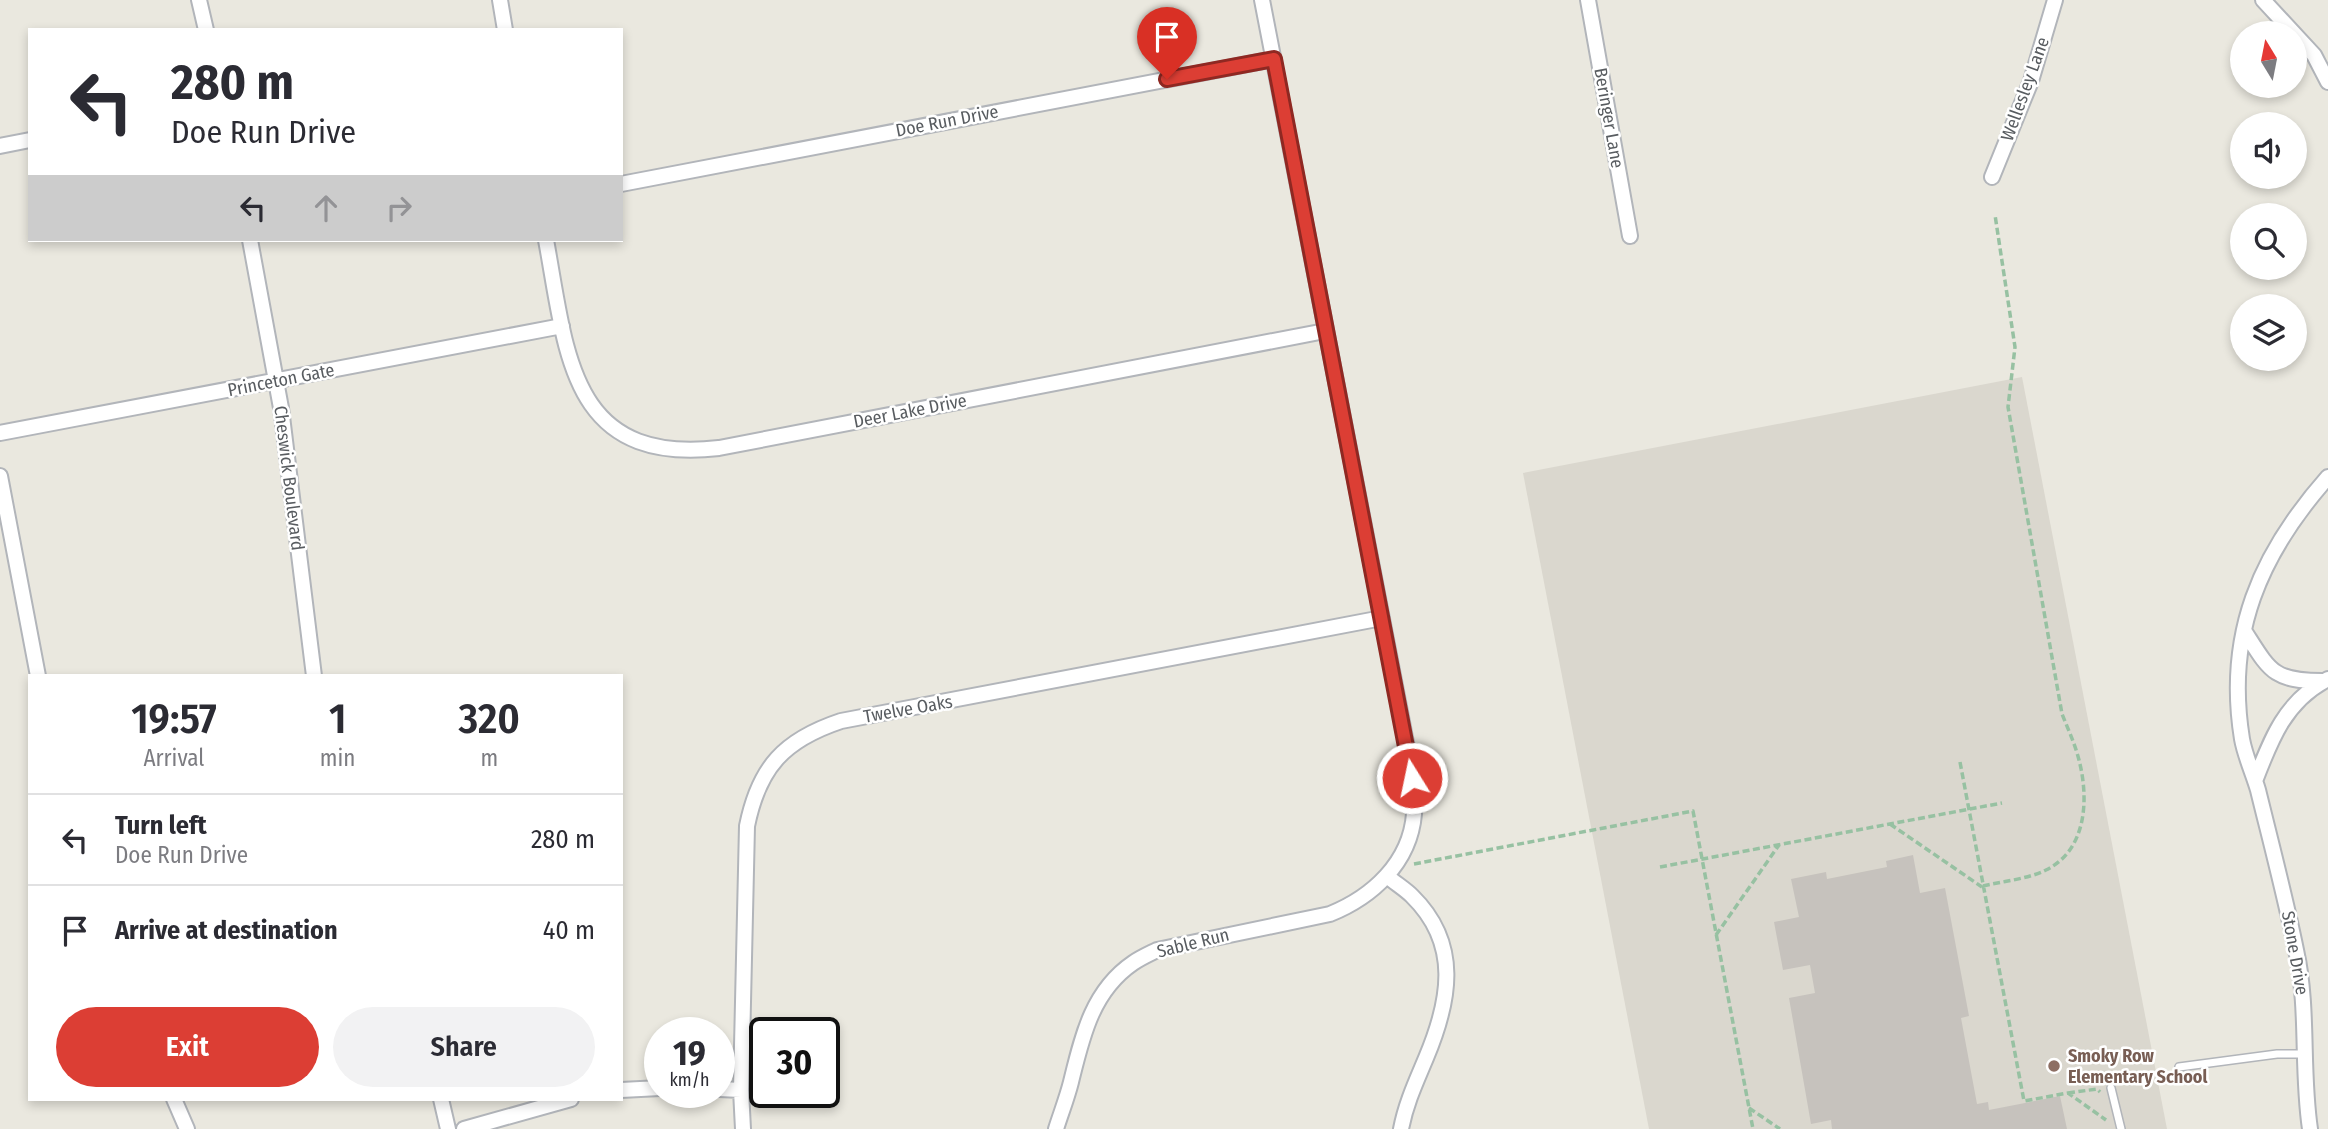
<!DOCTYPE html>
<html lang="en">
<head>
<meta charset="utf-8">
<style>
	:root { --surface:#fff; --page:#f2f2f3; --text:#2b2b33; --muted:#7c7c81; --line:#e1e1e2; --accent:#dc3e34 }
	body { margin:0; font-family:"Fira Sans Condensed",sans-serif; background:var(--page); color:var(--text); height:100vh; display:flex; flex-direction:column; font-size:26px; white-space:nowrap }
	* { box-sizing:border-box; margin:0 }
	p { font-size:23px; color:var(--muted) }
	.icon { flex:none; width:38px; height:38px; fill:none; stroke:currentColor; stroke-width:2; stroke-linecap:round; stroke-linejoin:round }
	.map { position:relative; flex:1; overflow:hidden }
	.panel { position:absolute; left:28px; top:674px; width:595px; height:427px; display:flex; flex-direction:column; background:var(--surface); border-radius:0px; box-shadow:0 4px 10px #0003 }
	.panel>* { flex:none }
	.guide { position:absolute; left:28px; top:28px; width:595px; height:214px; border-radius:0px; box-shadow:0 4px 10px #0003; background:#fff; color:var(--text); overflow:hidden }
	.needle { width:46px; rotate:350deg }
	.fabs { position:absolute; left:2230px; top:21px; display:grid; gap:14px }
	.fabs a { display:grid; place-items:center; width:77px; height:77px; border-radius:50%; background:var(--surface); box-shadow:0 4px 10px #0003; font-size:35px }
	.speed { position:absolute; left:644px; top:1017px; display:flex; gap:14px; font-size:35px; font-weight:700; text-align:center }
	.speed>* { display:grid; place-content:center; width:91px; height:91px; border-radius:50%; background:var(--surface); box-shadow:0 4px 10px #0003; line-height:1 }
	.speed small { font-size:18px; font-weight:400 }
	.speed .limit { border:4px solid #111; border-radius:10px; background:#fff; color:#111 }
	.pin { position:absolute; display:grid; place-items:center; width:60px; height:60px; color:#fff; margin:-72px -30px; border-radius:50% 50% 50% 0; rotate:-45deg; box-shadow:0 0 7px #0007 }
	.pin .icon { rotate:45deg }
	.me { position:absolute; width:77px; margin:-38px; rotate:350deg; stroke-linejoin:round; filter:drop-shadow(0 0 5px #0008) }
	.turn { display:flex; align-items:center; gap:24px; height:147px; padding:0 28px; font-size:32px }
	.turn .icon { width:91px; height:91px; stroke-width:2.5 }
	.turn b { display:block; font-size:49px; line-height:60px }
	.lanes { display:flex; align-items:center; height:66px; padding:0 28px; background:#0003; justify-content:center; gap:35px; direction:ltr }
	.lanes .off { opacity:.35 }
	.eta { display:flex; justify-content:space-evenly; align-items:center; height:119px; text-align:center }
	.eta b { font-size:42px; font-weight:600; line-height:49px }
	.primary-button { display:flex; gap:14px; margin-top:auto; padding:14px 28px }
	.primary-button a { flex:1; height:80px; border-radius:42px; background:var(--accent); color:#fff; font-size:28px; font-weight:600; line-height:80px; text-align:center }
	.primary-button a+a { background:var(--page); color:var(--text) }
	ul { padding:0; list-style:none }
	li { display:flex; align-items:center; gap:21px; height:91px; padding:0 28px; border-top:2px solid var(--line) }
	li div { flex:1 }
	li b { display:block; font-size:26px }
	li em { font-style:normal }
	.map>svg:first-child { display:block }
	.education { fill:#dad7ce }
	.building { fill:#c6c2bd }
	.lines { fill:none; stroke-linecap:round; stroke-linejoin:round }
	.service-casing { stroke:#b2b5ba; stroke-width:10 }
	.minor-casing { stroke:#b2b5ba; stroke-width:18 }
	.path { stroke:#97c1a2; stroke-width:3.5; stroke-dasharray:7 3.5; stroke-linecap:butt }
	.service { stroke:#fff; stroke-width:7 }
	.minor { stroke:#fff; stroke-width:14 }
	.route-casing { stroke:#8f2822; stroke-width:18 }
	.route { stroke:#dc3e34; stroke-width:12 }
	.education-dot { fill:#8d6e63; stroke:#fff; stroke-width:2.5 }
	.labels { text-anchor:middle; dominant-baseline:central; stroke-width:5; stroke-linejoin:round; paint-order:stroke }
	.street-label { font-size:18px; fill:#585c60; stroke:#fff }
	.education-label { font-size:18px; font-weight:bold; fill:#785e54; stroke:#fff; text-anchor:start }
</style>
</head>
<body>
<div class="map">
<svg width="2328" height="1129" viewBox="0 0 2328 1129">
	<rect width="100%" height="100%" fill="#eae8df"/>
	<path class="education" d="M2022,377l145,752h-518l-126,-656z"/>
	<path class="building" d="M1913,855l7,38 25,-5 24,128 -8,2 16,86 11,-2 1,8 71,-14 7,33h-235l-1,-9 -20,4 -22,-126 26,-5 -5,-28 -27,5 -9,-48 25,-5 -8,-38 35,-7 1,7 60,-12 -1,-6z"/>
	<g class="lines">
		<g class="service-casing">
			<path id="service" d="M2179,1067l98,-13h27
				M2111,1088l10,41"/>
		</g>
		<g class="minor-casing">
			<path id="minor" d="M199,0l7,30
				M500,0l5,30
				M1588,0l42,236
				M2263,0l51,55 14,27
				M0,146l30,-6
				M1992,177l39,-96 24,-81
				M621,184l653,-125
				M250,240l31,168 33,268
				M546,240c21,113 23,225 173,208l606,-117
				M0,433l562,-107
				M0,476l38,200
				M2245,632c25,39 28,49 77,49
				M2255,781c16,-42 31,-81 73,-102
				M1387,876c8,7 18,13 25,20 49,48 38,105 14,162 -10,24 -20,45 -25,71
				M719,1089l22,1
				M621,1090l39,-2
				M174,1099l13,30
				M441,1099l7,30
				M464,1129l107,-30
				M743,1129l-2,-39 6,-264c12,-59 37,-86 94,-105l541,-103
				M1056,1129c5,-16 11,-31 15,-47 11,-45 21,-91 62,-119 7,-5 16,-9 24,-13l173,-36c42,-17 80,-51 84,-100 3,-28 -6,-59 -11,-87l-141,-727
				M2310,1129c-9,-60 -1,-120 -14,-179 -11,-54 -25,-107 -38,-160 -5,-17 -13,-34 -16,-51 -17,-105 18,-185 86,-262"/>
		</g>
		<path class="path" d="M1960,762l64,339 44,-8 38,27
			M1890,824l92,63
			M1414,864l279,-53 60,318
			M1660,867l342,-64
			M1983,886c21,-5 45,-7 63,-16 41,-20 43,-71 33,-110 -4,-16 -11,-31 -17,-46l-54,-307 7,-60 -20,-132
			M1716,935l63,-90
			M2068,1093l29,-4 3,3
			M1749,1108l31,21"/>
		<use href="#service" class="service"/>
		<use href="#minor" class="minor"/>
	</g>
	<g class="lines">
		<g class="route-casing">
			<path id="route" d="M1167,79l107,-20 138,719"/>
		</g>
		<use href="#route" class="route"/>
	</g>
	<circle class="education-dot" cx="2054" cy="1066" r="7"/>
	<g class="labels">
		<g class="street-label">
			<text transform="translate(2025 89) rotate(-70)">Wellesley Lane</text>
			<text transform="translate(1609 118) rotate(80)">Beringer Lane</text>
			<text transform="translate(947 121) rotate(-11)">Doe Run Drive</text>
			<text transform="translate(281 380) rotate(-11)">Princeton Gate</text>
			<text transform="translate(910 411) rotate(-11)">Deer Lake Drive</text>
			<text transform="translate(289 478) rotate(83)">Cheswick Boulevard</text>
			<text transform="translate(908 709) rotate(-10)">Twelve Oaks</text>
			<text transform="translate(1193 943) rotate(-14)">Sable Run</text>
			<text transform="translate(2295 953) rotate(80)">Stone Drive</text>
		</g>
		<g class="education-label">
			<text x="2068" y="1056">Smoky Row<tspan x="2068" dy="21">Elementary School</tspan></text>
		</g>
	</g>
</svg>
<div class="fabs">
<a><svg class="needle" viewBox="-14 -14 28 28"><path d="M0-13l5 13h-10z" fill="#e53935"/><path d="M0 13l5-13h-10z" fill="#7c7c81"/></svg></a>
<a><svg class="icon" aria-label="sound" viewBox="0 0 24 24"><path d="M4 9h4l5-4v14l-5-4H4zM17 9q2 3 0 6"/></svg></a>
<a><svg class="icon" aria-label="search" viewBox="0 0 24 24"><circle cx="10" cy="10" r="6"/><path d="M15 15l6 6"/></svg></a>
<a><svg class="icon" aria-label="layers" viewBox="0 0 24 24"><path d="M12 4l9 5-9 5-9-5zM3 14l9 5 9-5"/></svg></a>
</div>
<div class="speed"><div>19<small>km/h</small></div><div class="limit">30</div></div>
<div class="pin" style="left:1167px;top:79px;background:#d93025"><svg class="icon" aria-label="arrive" viewBox="0 0 24 24"><path d="M6 21V4h12l-3 4 3 4H6"/></svg></div>
<svg class="me" style="left:1412px;top:778px" viewBox="-20 -20 40 40"><circle r="17" fill="#dc3e34" stroke="#fff" stroke-width="3"/><path d="M0-11L8 9 0 5-8 9z" fill="#fff"/></svg>
<div class="guide">
<div class="turn"><svg class="icon" aria-label="left" viewBox="0 0 24 24"><path d="M17 20v-9H6M10 6l-5 5 5 5"/></svg><div><b>280 m</b>Doe Run Drive</div></div>
<div class="lanes"><svg class="icon" aria-label="left" viewBox="0 0 24 24"><path d="M17 20v-9H6M10 6l-5 5 5 5"/></svg><svg class="icon off" aria-label="ahead" viewBox="0 0 24 24"><path d="M12 20V5M6 11l6-6 6 6"/></svg><svg class="icon off" aria-label="right" viewBox="0 0 24 24"><path d="M7 20v-9h11M14 6l5 5-5 5"/></svg></div>
</div>
<section class="panel">
<div class="eta">
<div><b>19:57</b><p>Arrival</p></div>
<div><b>1</b><p>min</p></div>
<div><b>320</b><p>m</p></div>
</div>
<ul>
<li><svg class="icon" aria-label="left" viewBox="0 0 24 24"><path d="M17 20v-9H6M10 6l-5 5 5 5"/></svg><div><b>Turn left</b><p>Doe Run Drive</p></div><em>280 m</em></li>
<li><svg class="icon" aria-label="arrive" viewBox="0 0 24 24"><path d="M6 21V4h12l-3 4 3 4H6"/></svg><div><b>Arrive at destination</b></div><em>40 m</em></li>
</ul>
<div class="primary-button"><a>Exit</a><a>Share</a></div>
</section>
</div>
</body>
</html>
